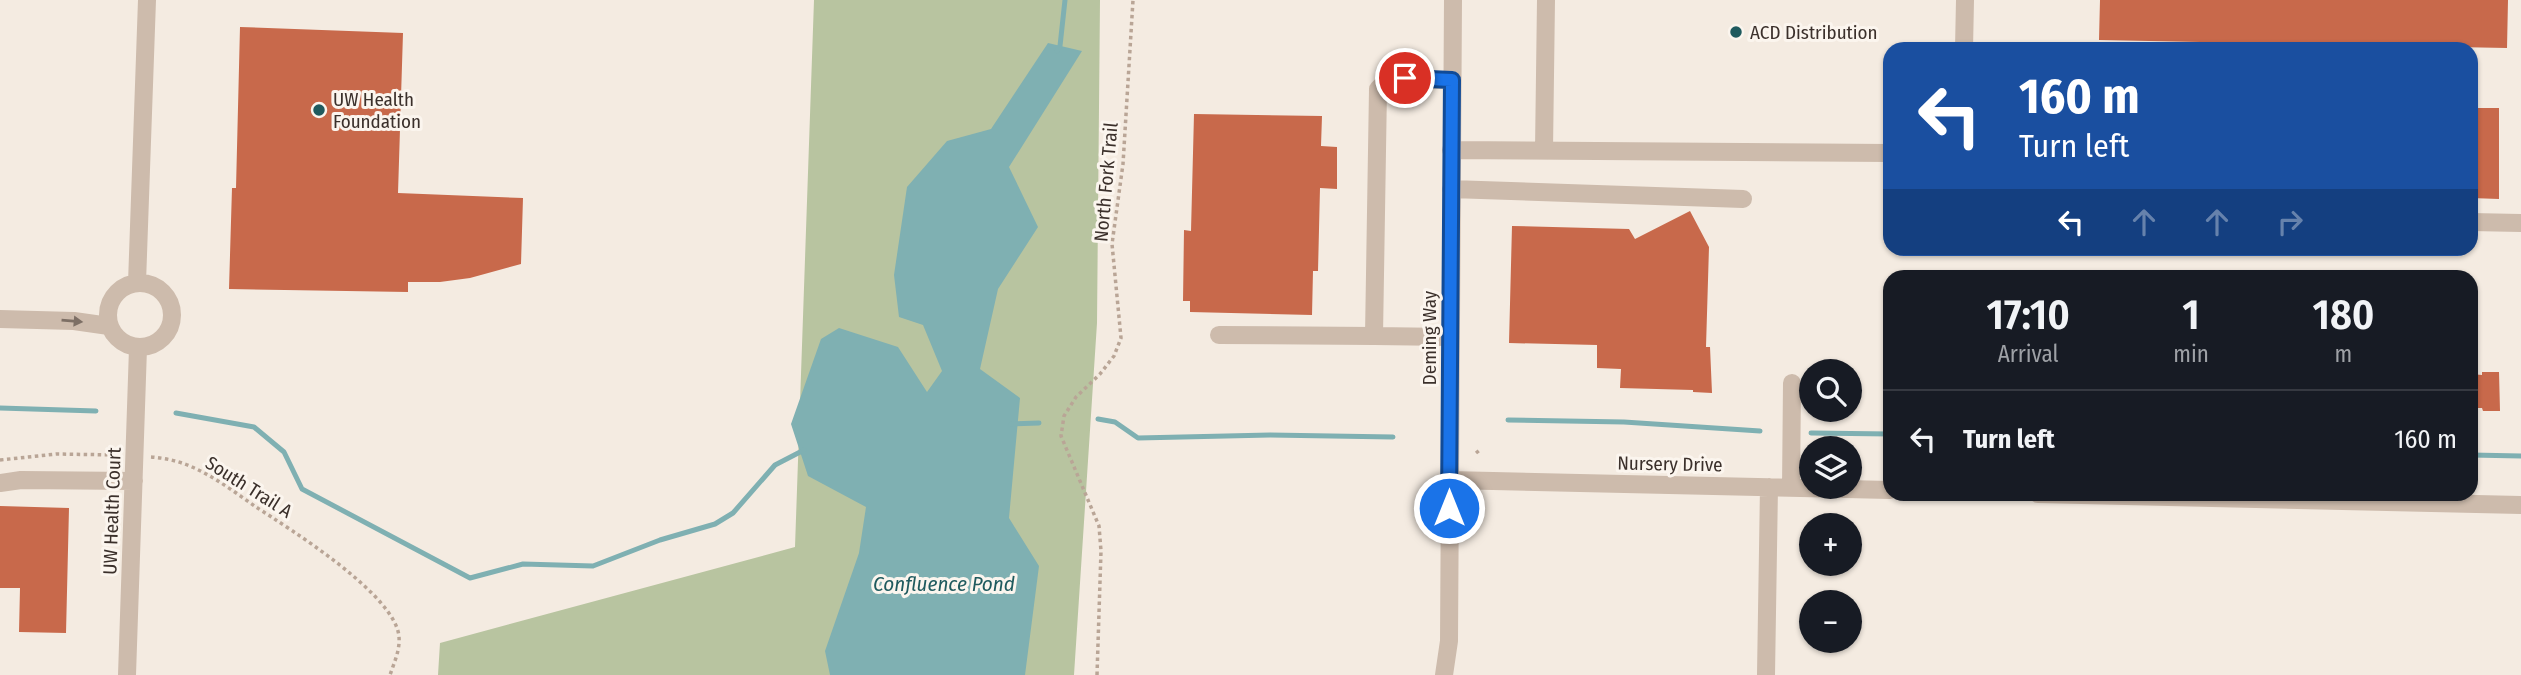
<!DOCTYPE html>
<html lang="en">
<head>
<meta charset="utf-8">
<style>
	:root { --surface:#171b24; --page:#20242c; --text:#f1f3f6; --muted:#9ea1a6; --line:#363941 }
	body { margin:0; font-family:"Fira Sans Condensed",sans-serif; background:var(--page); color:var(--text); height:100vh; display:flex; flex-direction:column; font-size:26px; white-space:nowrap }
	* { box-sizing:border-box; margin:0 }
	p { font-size:23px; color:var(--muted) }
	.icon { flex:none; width:38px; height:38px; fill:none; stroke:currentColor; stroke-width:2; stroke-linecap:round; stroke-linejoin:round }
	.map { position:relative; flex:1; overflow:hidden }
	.panel { position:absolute; left:1883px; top:270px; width:595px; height:231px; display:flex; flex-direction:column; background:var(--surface); border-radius:21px; box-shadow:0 2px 5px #0004 }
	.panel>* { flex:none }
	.top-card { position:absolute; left:1883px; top:42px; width:595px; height:214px; border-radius:21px; box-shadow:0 2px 5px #0004; background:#1a4fa0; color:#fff; overflow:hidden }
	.buttons { position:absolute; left:1799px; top:359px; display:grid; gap:14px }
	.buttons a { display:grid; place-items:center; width:63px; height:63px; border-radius:50%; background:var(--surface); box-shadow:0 2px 5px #0004; font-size:35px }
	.pin { position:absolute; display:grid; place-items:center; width:60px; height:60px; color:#fff; margin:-30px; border:4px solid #fff; border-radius:50%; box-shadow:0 2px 7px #0007 }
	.me { position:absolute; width:77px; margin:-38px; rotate:0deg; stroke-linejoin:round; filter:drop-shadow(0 0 5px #0008) }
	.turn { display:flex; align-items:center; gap:24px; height:147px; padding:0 21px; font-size:32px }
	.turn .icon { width:91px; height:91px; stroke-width:2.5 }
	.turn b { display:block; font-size:49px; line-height:60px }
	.lanes { display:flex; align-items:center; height:66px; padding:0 21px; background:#0003; justify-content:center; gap:35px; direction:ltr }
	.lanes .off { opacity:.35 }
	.eta { display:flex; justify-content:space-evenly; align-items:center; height:119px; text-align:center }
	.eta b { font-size:42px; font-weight:600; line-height:49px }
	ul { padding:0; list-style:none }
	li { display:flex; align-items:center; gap:21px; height:98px; padding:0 21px; border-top:2px solid var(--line) }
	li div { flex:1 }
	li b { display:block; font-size:26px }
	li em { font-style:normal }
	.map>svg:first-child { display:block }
	.green { fill:#b8c4a0 }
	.water { fill:#7fb0b2 }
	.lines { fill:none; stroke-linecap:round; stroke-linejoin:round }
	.stream { stroke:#7fb0b2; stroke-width:5 }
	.building { fill:#c8694b }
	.path { stroke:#b9a596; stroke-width:3.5; stroke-dasharray:3.5 3.5; stroke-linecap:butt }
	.minor { stroke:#cdbbac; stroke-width:18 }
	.oneway { fill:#7d6f65 }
	.route-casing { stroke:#114b97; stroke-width:18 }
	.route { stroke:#1a73e8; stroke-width:12 }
	.poi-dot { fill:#1f5a5e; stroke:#fbf5ee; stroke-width:2.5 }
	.labels { text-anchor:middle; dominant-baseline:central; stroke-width:6; stroke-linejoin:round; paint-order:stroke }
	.poi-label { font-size:19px; fill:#3b302b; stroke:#fbf5ee; text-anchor:start }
	.street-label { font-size:19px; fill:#3b302b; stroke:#fbf5ee }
	.water-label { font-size:21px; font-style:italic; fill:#1f5a5e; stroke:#fbf5ee }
</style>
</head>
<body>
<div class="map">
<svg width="2521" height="675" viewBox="0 0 2521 675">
	<rect width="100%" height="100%" fill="#f4ebe1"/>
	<path class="green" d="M814,0h286l-3,323 -23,352h-636l2,-32 355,-96z"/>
	<path class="water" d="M1048,43l34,8 -73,116 29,60 -40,62 -18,80 40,29 -11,120 30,48 -14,109h-195l-5,-24 34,-98 7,-46 -58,-31 -17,-52 30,-85 18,-11 59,19 29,45 15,-21 -19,-46 -24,-8 -5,-42 13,-88 40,-46 44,-12z"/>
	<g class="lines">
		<path class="stream" d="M1057,51l3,-5 5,-46
			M0,408l96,3
			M176,413l78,14 30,25 18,37 168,89 53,-14 70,2 67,-26 55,-16 18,-11 42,-48 29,-15
			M1098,419l17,3 23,16 132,-3 123,2
			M1508,420l116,2 136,9
			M1011,424l28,-1
			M1811,433l79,1
			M2471,455l50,1"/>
	</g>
	<path class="building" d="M2100,0h408l-1,48 -408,-8z
		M240,27l163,6 -5,160 125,5 -2,66 -51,14 -30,4h-32v10l-179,-3 3,-101h4z
		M2471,108h28v91l-28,-1z
		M1194,114l128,2 -1,30 16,1v42l-17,-1 -2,83h-5l-1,44 -122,-3v-11h-7l1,-71 7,1z
		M1690,211l19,36 -3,100h4l2,46 -19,-1v-2l-73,-2 1,-19 -24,-1v-23l-88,-2 3,-117 117,3 6,10z
		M2482,372h17l1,39h-17l-1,-3h-11v-34l11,1z
		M0,506l69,2 -3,125 -47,-1 1,-44h-20z"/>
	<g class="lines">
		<path class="path" d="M1476,453l5,-4
			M151,457c14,1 28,4 41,10 23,10 44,26 64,40 37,24 126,80 141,121 6,16 -2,32 -7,47
			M0,460l56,-6 63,1
			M1476,508l4,4
			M1097,675l4,-124 -2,-25 -38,-90 3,-20 12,-19 24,-23 14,-18 7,-18 -9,-94 11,-80 10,-164"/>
		<path class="minor" d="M1964,49l1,-49
			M1451,150l439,3
			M1544,150l2,-150
			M1451,189l292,10
			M2471,222l50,1
			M108 315a32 32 0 1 1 64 0a32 32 0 1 1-64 0Z
			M137,283l10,-283
			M0,319l74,2 35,5
			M1219,335l155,1 4,-247 10,-10 64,1
			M1374,336l76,1
			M1449,480l441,10
			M0,483l21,-3 113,1
			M1791,488l1,-105
			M2038,494l483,11
			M127,675l11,-327
			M1444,675l5,-34 4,-641
			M1766,675l3,-188"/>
	</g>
	<defs><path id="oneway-solid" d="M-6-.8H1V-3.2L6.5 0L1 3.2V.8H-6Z" transform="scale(1.75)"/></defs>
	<use class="oneway" href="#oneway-solid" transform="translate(72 321) rotate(5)"/>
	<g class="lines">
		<g class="route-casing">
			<path id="route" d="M1405,78l47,2 -3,428"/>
		</g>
		<use href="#route" class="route"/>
	</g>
	<g class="poi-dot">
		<circle cx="1736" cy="32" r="7"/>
		<circle cx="319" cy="110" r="7"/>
	</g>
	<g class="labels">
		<g class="poi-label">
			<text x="1750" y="32">ACD Distribution</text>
			<text x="333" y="99">UW Health<tspan x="333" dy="22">Foundation</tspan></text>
		</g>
		<g class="street-label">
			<text transform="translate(1106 182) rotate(-85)">North Fork Trail</text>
			<text transform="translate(1429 338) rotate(-90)">Deming Way</text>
			<text transform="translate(1670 464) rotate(1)">Nursery Drive</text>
			<text transform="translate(249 487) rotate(32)">South Trail A</text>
			<text transform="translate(112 511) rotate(-88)">UW Health Court</text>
		</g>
		<g class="water-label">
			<text x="944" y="584">Confluence Pond</text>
		</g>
	</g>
</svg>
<div class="buttons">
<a><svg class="icon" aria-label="search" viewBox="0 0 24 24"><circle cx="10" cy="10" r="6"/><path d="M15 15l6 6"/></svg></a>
<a><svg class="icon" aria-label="layers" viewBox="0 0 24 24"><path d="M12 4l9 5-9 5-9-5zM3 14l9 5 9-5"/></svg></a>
<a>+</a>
<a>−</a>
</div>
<div class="pin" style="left:1405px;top:78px;background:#d93025"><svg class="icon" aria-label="arrive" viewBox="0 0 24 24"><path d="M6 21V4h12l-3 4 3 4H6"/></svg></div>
<svg class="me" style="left:1449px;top:508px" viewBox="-20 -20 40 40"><circle r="17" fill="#1a73e8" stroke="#fff" stroke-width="3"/><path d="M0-11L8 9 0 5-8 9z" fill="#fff"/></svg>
<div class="top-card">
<div class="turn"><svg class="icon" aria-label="left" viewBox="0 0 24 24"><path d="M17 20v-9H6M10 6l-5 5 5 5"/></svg><div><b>160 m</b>Turn left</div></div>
<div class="lanes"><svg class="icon" aria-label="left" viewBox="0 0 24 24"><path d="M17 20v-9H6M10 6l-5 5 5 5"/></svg><svg class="icon off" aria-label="ahead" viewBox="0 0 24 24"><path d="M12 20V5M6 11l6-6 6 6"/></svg><svg class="icon off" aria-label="ahead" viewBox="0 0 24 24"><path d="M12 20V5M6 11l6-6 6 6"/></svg><svg class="icon off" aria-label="right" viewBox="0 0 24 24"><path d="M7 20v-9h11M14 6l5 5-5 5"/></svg></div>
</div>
<section class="panel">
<div class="eta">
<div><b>17:10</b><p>Arrival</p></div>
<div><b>1</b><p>min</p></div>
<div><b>180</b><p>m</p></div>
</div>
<ul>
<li><svg class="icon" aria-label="left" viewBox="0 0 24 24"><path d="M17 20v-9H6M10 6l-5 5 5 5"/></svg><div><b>Turn left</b></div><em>160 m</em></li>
</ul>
</section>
</div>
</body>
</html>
